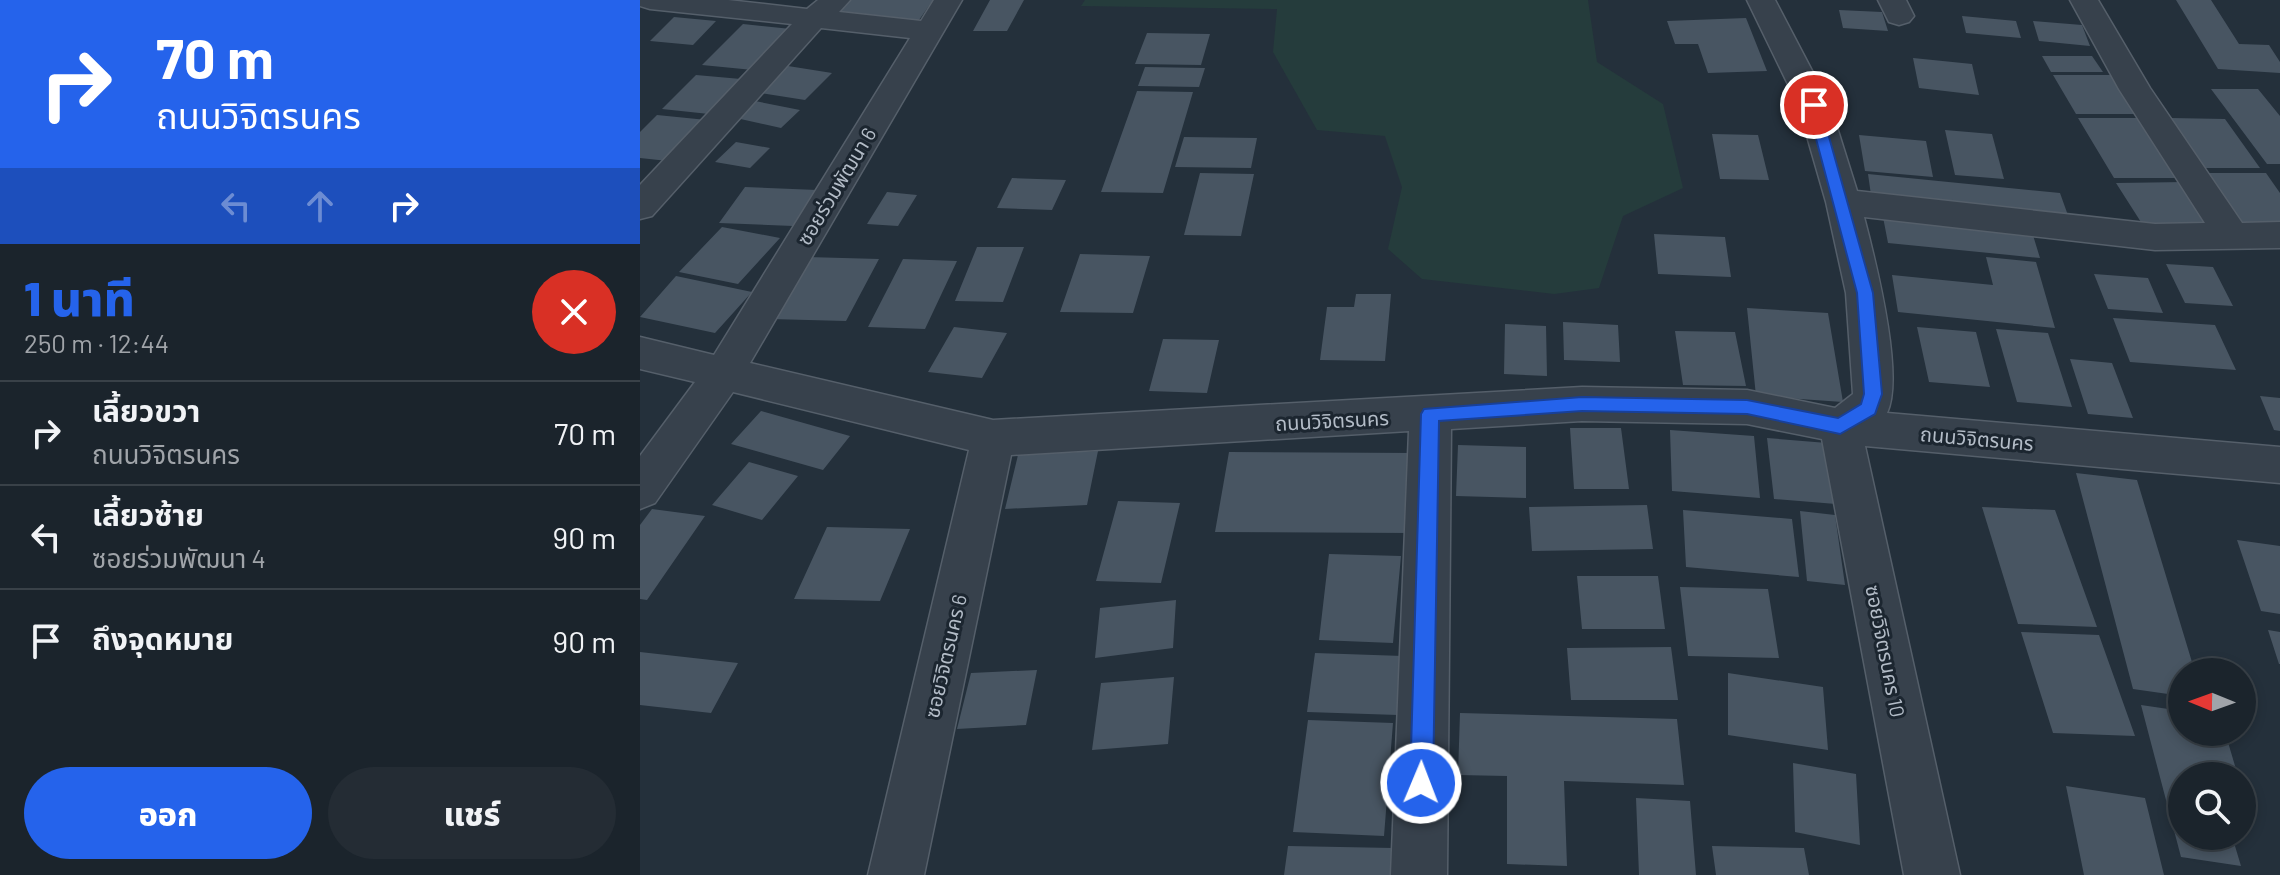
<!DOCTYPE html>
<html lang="th">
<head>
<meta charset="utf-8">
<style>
	:root { --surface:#1b242c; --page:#242c34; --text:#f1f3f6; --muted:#a0a4a9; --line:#394148; --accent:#2563eb }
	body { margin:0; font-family:Barlow,"Noto Sans Thai",sans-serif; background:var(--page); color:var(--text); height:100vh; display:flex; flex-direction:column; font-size:30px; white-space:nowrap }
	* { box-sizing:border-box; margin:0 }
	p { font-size:26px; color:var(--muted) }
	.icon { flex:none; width:44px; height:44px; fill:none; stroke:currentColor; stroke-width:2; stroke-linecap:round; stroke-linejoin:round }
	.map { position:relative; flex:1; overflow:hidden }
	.panel { display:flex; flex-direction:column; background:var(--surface); width:640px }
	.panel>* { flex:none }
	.banner { background:#2563eb; color:#fff; overflow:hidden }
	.needle { width:52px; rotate:271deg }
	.fabs { position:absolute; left:1528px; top:658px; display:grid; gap:16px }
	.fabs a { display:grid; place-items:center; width:88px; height:88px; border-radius:50%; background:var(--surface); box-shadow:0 4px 12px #0003,0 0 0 2px var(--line); font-size:40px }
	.pin { position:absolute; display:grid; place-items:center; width:68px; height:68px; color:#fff; margin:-34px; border:4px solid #fff; border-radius:50%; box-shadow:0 2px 8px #0007 }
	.me { position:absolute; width:88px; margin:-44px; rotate:1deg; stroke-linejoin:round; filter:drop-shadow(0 0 6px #0008) }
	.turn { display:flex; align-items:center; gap:28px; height:168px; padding:0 24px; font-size:36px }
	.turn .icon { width:104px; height:104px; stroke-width:2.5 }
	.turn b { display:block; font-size:56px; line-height:68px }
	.lanes { display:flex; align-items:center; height:76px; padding:0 24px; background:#0003; justify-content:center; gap:40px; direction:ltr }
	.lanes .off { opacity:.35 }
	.round { display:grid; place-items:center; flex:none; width:84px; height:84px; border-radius:42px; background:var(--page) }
	.summary { display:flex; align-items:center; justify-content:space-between; height:136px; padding:0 24px }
	h1 { font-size:48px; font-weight:800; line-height:60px; color:var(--accent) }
	.button { display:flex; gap:16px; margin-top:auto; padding:16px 24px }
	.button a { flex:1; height:92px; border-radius:48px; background:var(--accent); color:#fff; font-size:32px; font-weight:800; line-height:92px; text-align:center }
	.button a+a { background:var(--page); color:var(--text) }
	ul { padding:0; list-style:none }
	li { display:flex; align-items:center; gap:24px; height:104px; padding:0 24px; border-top:2px solid var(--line) }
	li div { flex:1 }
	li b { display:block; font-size:30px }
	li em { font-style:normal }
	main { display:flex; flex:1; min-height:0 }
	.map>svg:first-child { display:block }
	.green { fill:#253c3c }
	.building { fill:#485562 }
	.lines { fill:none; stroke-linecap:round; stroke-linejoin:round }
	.minor-casing { stroke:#555f6a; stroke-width:3 }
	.minor { fill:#37414c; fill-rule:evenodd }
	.route { fill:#2563eb; stroke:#184099; stroke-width:2 }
	.labels { text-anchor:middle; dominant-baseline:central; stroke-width:6; stroke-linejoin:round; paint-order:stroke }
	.street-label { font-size:20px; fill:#b3bcc7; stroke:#1c2630 }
</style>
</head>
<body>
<main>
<section class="panel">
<div class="banner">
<div class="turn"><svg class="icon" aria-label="right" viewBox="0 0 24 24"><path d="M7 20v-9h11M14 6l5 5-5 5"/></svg><div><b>70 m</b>ถนนวิจิตรนคร</div></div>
<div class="lanes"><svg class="icon off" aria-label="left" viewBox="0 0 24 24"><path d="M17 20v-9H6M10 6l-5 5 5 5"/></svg><svg class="icon off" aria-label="ahead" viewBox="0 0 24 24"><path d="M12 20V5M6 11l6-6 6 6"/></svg><svg class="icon" aria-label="right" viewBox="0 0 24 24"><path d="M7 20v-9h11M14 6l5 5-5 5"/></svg></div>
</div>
<div class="summary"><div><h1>1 นาที</h1><p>250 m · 12:44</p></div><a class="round" style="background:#d93025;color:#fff"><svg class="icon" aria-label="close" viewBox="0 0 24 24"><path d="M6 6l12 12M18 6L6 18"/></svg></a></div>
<ul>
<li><svg class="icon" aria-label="right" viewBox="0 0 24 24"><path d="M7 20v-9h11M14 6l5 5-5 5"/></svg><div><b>เลี้ยวขวา</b><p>ถนนวิจิตรนคร</p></div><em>70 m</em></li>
<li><svg class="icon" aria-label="left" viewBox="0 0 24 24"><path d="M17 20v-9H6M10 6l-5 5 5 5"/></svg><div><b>เลี้ยวซ้าย</b><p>ซอยร่วมพัฒนา 4</p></div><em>90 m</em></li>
<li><svg class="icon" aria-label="arrive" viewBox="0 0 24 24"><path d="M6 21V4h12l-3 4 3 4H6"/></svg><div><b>ถึงจุดหมาย</b></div><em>90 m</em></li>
</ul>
<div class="button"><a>ออก</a><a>แชร์</a></div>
</section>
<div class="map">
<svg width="1640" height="875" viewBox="0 0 1640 875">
	<rect width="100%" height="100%" fill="#24303b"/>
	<path class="green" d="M445,0h503l9,62 66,42 20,84 -60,28 -24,72 -45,6 -132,-15 -34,-30 14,-62 -17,-51 -68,-6 -44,-78 4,-43 -196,-3z"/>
	<path class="building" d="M209,0h84l-14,20 -82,-9z
		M350,0h34l-17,31h-34z
		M1536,0h35l28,44 30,1 11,17v11l-62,-4z
		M1199,10l43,2 6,19 -45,-3z
		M1322,16l54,5 5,17 -55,-5z
		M34,17l42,4 -23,24 -43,-4z
		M1106,18l21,53 -59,2 -10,-29h-23l-8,-23z
		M1393,21l49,4 8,21 -51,-5z
		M103,24l48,5 -38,41 -51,-5z
		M507,33l63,1 -9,31 -66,-1z
		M1402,56h50l11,16h-52z
		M1273,58l59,6 7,31 -60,-7z
		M148,66l44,7 -27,27 -45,-7z
		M505,67l60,1 -6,19 -61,-1z
		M56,75l45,4 -32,35 -47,-5z
		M1413,75h62l25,39h-64z
		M1571,89h47l22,27v48h-13z
		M497,91l56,1 -30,101 -62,-1z
		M115,101l45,9 -19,18 -45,-10z
		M17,115l50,5 -39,41 -28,-3v-26z
		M1438,118h64l38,60h-66z
		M1531,118l54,1 35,49h-57z
		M1305,130l47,4 12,45 -49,-4z
		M1072,134l46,1 11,45 -49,-1z
		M1219,135l67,6 7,36 -68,-6z
		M544,137l73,1 -6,30 -76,-1z
		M96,142l34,6 -20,20 -35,-6z
		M560,173l54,1 -13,62 -57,-1z
		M1568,173h58l14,20v32h-38z
		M1228,174l192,19 10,28 -198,-19z
		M372,178l54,2 -14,30 -55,-2z
		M1545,182l33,48h-72l-30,-47z
		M105,187l72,3 -24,36 -74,-3z
		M247,192l30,3 -19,31 -31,-2z
		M1243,217l149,15 8,26 -152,-15z
		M82,227l58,11 -42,46 -59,-12z
		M1014,234l71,3 6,40 -73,-3z
		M337,247h47l-21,55 -48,-1z
		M440,254l70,2 -17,57 -73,-1z
		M167,257l72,2 -33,62 -76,-2z
		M1346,257l50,5 19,66 -157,-16 -6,-37 101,10z
		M263,259l54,2 -32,68 -57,-2z
		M1526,264l47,3 20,39 -48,-3z
		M1454,274l54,4 15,35 -55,-4z
		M36,276l76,16 -37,41 -75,-16z
		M716,294h35l-6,67 -65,-1 7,-53h27z
		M1107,308l81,5 15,89 -87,-6z
		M1473,318l102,7 21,45 -106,-8z
		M923,322l55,3 2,37 -56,-2z
		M865,324l41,2 1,50 -43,-2z
		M314,327l53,6 -25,45 -54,-6z
		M1277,327l59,5 14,55 -61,-5z
		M1356,329l52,4 24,74 -55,-5z
		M1035,331l60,1 11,54 -63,-1z
		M523,339l56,1 -12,53 -58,-2z
		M1430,359l42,4 21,55 -45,-4z
		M1620,396l20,2v33l-6,-1z
		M121,411l89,25 -27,34 -92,-26z
		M930,428h51l8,61h-55z
		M1030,430l84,6 6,62 -88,-7z
		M1127,438l60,5 9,61 -62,-5z
		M818,445l68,2v51l-70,-2z
		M458,451l-11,54 -82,4 13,-54z
		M589,452l186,1 -3,80 -197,-1z
		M109,462l49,14 -36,44 -50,-15z
		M1436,473l61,7 58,192h-13v24l-49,-7z
		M478,501l62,2 -19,80 -65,-2z
		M1007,505l6,44 -121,2 -3,-44z
		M1342,507l73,3 42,117 -79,-3z
		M12,509l53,7 -58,84 -7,-1v-74z
		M1043,510l109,9 7,58 -113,-10z
		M1160,511l35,4 10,70 -38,-4z
		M187,527l83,2 -30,72 -86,-2z
		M1597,540l43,6v68l-19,-3z
		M689,554l72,2 -8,87 -74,-3z
		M937,576h81l7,53h-83z
		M1040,587l88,2 11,69 -91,-2z
		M536,600l-3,48 -78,10 5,-50z
		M1628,630l12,2v32h-1z
		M1381,632l78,3 36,101 -82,-3z
		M1031,647l7,53h-107l-4,-52z
		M0,652l98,11 -27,50 -71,-8z
		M675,653l88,3 -5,59 -91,-3z
		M397,670l-11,55 -69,4 14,-56z
		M1088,673l95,14 5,63 -100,-15z
		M534,677l-6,67 -76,6 9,-67z
		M1501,705l41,6v21h43l13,44h-56v60h50l9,30 -60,-9z
		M820,713l217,6 7,66 -120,-4 3,85 -60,-2v-88l-49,-1z
		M668,720l85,3 -9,113 -91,-4z
		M1153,763l63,11 4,71 -65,-13z
		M1426,786l79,12 19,77h-80z
		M996,798l54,3 6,74h-57z
		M648,846l105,2 -1,27h-108z
		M1072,846l92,2 5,27h-93z"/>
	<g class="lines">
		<g class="minor-casing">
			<path id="minor" d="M0,0h88l79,9 11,-9h32l-11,12 82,9 13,-21h28l-212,363 243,57 589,-33 165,3 88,18 18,-14 -7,-101 -20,-91 -28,-97 -51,-105h28l55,105 27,86 298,33 50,-1 -86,-134 -49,-89h28l52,88 92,135 38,-1v26l-125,2 -291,-33c11,42 41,158 23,196l393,34v36l-415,-37 95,429h-56l-82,-436 -75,-15 -165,-3 -131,8 -4,446h-56l18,-444 -398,24 -87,420h-56l101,-425 -236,-58 -78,111 -15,6v-53l55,-74 -55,-13v-32l74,18 196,-317 -89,-10 -169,188 -12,3v-34l152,-161 -142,-15 -10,-3z
				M1238,0h28l8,16 -5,6 -10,3 -10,-3z"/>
		</g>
		<use href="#minor" class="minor"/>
	</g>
	<path class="route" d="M1174,100l6,5 53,188 9,101 -7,20 -35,20 -93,-20 -165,-3 -143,10 -6,362 -4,8 -8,3 -8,-3 -3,-8 11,-369 3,-5 158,-12 165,3 91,18 23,-14 3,-10 -7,-101 -50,-188z"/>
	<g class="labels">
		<g class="street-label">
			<text transform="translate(196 186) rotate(-59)">ซอยร่วมพัฒนา 6</text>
			<text transform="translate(692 420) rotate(-3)">ถนนวิจิตรนคร</text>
			<text transform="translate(1337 438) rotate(5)">ถนนวิจิตรนคร</text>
			<text transform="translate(1246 651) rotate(79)">ซอยวิจิตรนคร 10</text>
			<text transform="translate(305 656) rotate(-77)">ซอยวิจิตรนคร 6</text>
		</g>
	</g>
</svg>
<div class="fabs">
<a><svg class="needle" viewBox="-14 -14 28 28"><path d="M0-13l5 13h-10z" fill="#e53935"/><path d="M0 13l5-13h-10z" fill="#a0a4a9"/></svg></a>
<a><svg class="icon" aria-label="search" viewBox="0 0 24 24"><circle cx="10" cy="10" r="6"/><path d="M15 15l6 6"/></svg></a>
</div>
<div class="pin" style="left:1174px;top:105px;background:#d93025"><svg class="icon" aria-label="arrive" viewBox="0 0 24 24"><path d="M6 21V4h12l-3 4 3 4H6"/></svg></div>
<svg class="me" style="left:781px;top:783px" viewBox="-20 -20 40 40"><circle r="17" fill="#2563eb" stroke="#fff" stroke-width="3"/><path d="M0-11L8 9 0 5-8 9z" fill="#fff"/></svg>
</div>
</main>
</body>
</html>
